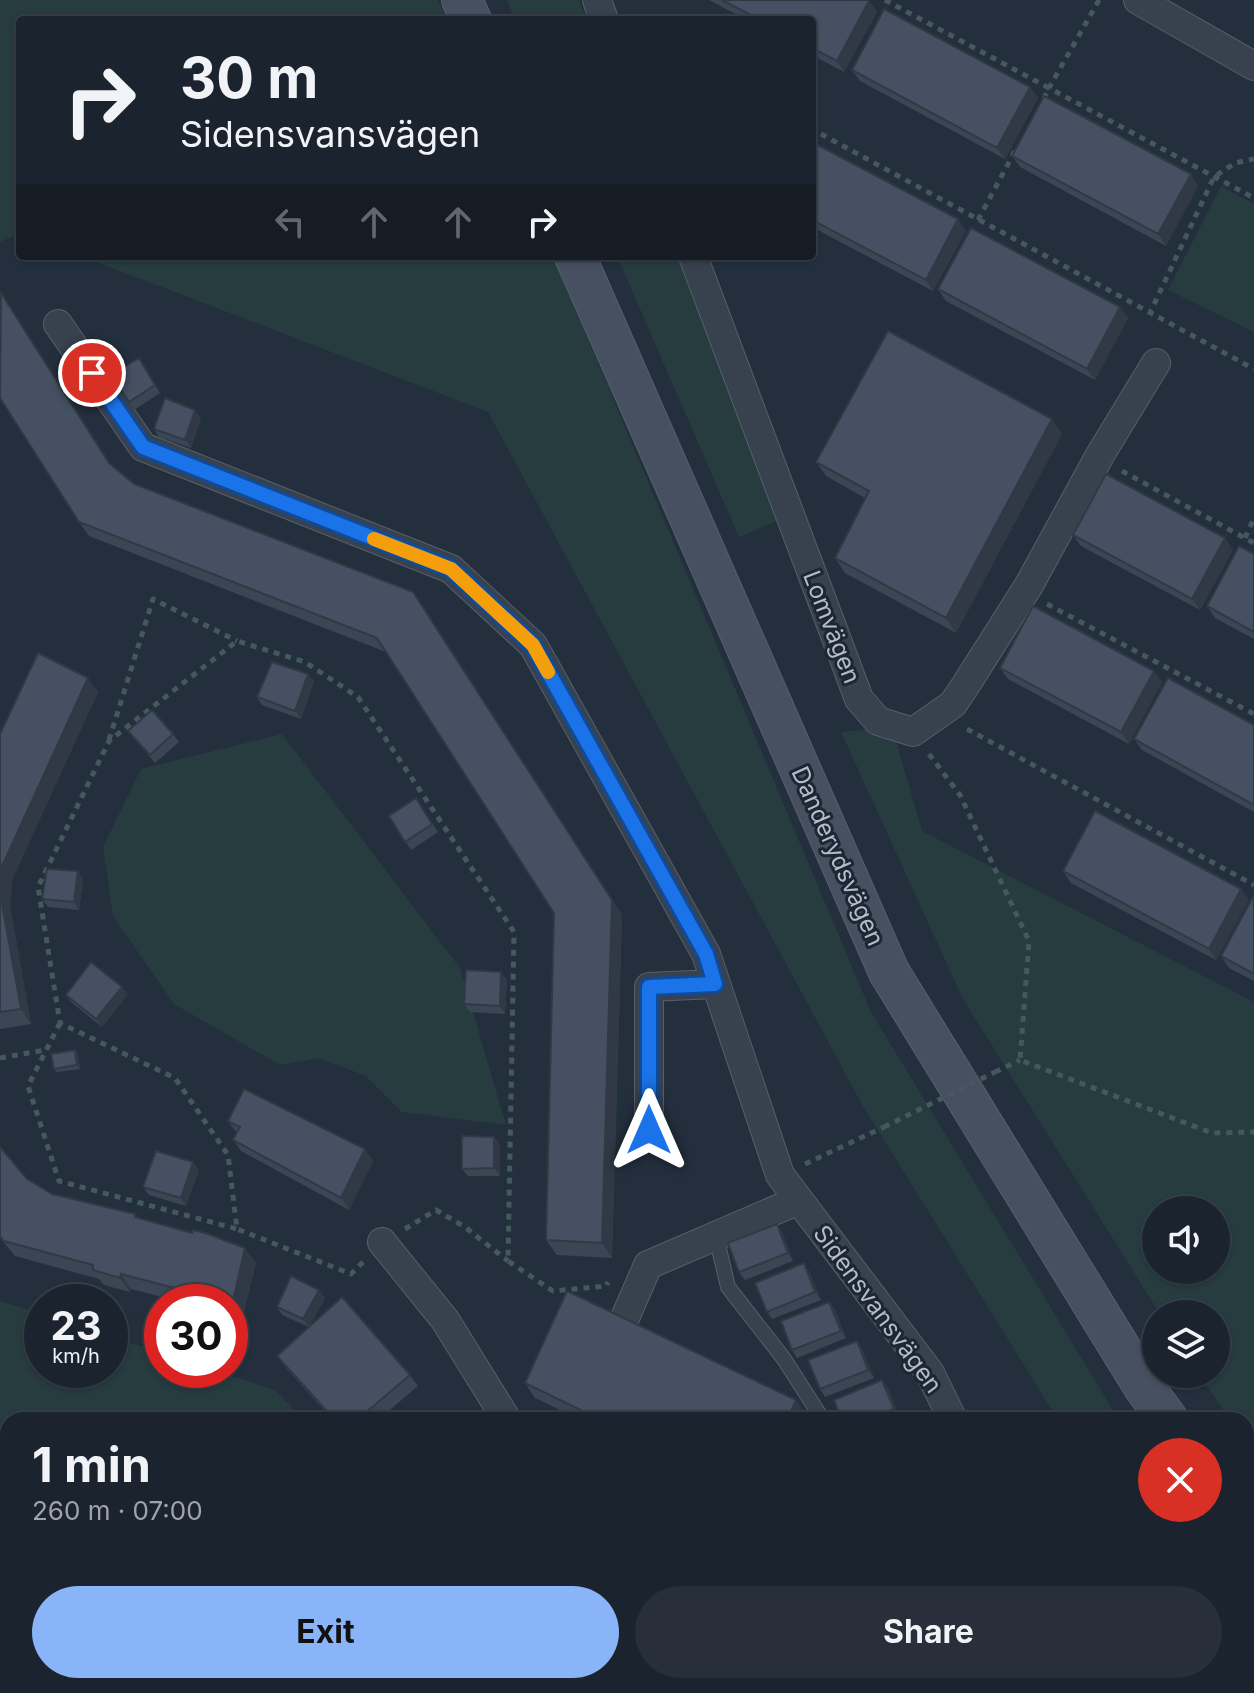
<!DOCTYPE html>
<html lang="en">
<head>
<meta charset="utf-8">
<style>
	:root { --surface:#1b232e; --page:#282f3a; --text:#f1f3f6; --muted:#a0a4aa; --line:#39404a; --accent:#8ab4f8 }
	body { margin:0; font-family:Inter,sans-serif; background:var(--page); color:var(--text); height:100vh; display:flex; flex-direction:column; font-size:30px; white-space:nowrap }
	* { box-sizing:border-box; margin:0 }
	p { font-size:26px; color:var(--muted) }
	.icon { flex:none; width:44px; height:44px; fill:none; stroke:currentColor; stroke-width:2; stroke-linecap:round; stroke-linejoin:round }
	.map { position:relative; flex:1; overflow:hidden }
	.panel { position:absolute; left:0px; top:1412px; width:1254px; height:282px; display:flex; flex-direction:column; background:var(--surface); border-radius:24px 24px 0 0; box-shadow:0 2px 6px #0004,0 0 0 2px var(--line) }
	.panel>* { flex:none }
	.top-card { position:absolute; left:16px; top:16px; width:800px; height:244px; border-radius:8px; box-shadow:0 2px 6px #0004,0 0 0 2px var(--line); background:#1b232e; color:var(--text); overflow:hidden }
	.controls { position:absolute; left:1142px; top:1196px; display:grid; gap:16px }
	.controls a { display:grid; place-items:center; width:88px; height:88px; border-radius:50%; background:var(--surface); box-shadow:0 2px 6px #0004,0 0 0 2px var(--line); font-size:40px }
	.speed { position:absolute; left:24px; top:1284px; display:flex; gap:16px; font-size:40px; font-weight:700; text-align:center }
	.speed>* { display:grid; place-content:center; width:104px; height:104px; border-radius:50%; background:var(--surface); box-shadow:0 2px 6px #0004,0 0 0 2px var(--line); line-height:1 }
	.speed small { font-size:20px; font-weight:400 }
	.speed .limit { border:12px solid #d22; background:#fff; color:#111 }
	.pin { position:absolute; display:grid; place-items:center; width:68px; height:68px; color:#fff; margin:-34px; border:4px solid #fff; border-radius:50%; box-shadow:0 2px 8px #0007 }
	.me { position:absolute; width:88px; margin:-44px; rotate:0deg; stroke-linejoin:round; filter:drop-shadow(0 0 6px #0008) }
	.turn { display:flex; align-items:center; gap:28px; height:168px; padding:0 32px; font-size:36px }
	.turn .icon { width:104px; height:104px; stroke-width:2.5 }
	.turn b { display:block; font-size:56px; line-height:68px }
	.lanes { display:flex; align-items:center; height:76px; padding:0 32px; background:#0003; justify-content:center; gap:40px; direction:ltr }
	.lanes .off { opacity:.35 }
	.round { display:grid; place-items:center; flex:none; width:84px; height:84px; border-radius:42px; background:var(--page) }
	.headline { display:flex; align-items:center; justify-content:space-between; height:136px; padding:0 32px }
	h1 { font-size:48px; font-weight:700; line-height:60px }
	.cta { display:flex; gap:16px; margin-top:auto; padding:16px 32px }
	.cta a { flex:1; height:92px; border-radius:48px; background:var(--accent); color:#111; font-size:32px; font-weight:700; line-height:92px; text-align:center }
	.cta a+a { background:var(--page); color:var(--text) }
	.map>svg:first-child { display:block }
	.green { fill:#263c3f; fill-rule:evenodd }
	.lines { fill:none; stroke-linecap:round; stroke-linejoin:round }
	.service-casing { stroke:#565f6c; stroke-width:16 }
	.minor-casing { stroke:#565f6c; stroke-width:30 }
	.secondary-casing { stroke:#565f6c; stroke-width:42 }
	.path { stroke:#44595c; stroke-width:5; stroke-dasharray:6 6; stroke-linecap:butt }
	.service { stroke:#38414e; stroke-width:14 }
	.minor { stroke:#38414e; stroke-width:28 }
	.secondary { stroke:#465061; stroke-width:40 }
	.path-bridge { stroke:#44595c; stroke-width:5; stroke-dasharray:6 6; stroke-linecap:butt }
	.wall { fill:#3b4654 }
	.shaded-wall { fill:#303945 }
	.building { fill:#455162; stroke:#303945; stroke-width:2 }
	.route-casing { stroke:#114b97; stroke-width:20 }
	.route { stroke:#1a73e8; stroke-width:14 }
	.slow { stroke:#f59e0b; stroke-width:14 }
	.labels { text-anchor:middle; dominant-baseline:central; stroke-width:6; stroke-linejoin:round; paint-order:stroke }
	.street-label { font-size:24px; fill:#b4bcc9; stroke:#1d2633 }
</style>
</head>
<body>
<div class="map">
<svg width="1254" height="1693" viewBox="0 0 1254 1693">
	<rect width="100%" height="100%" fill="#242f3e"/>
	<path class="green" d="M0,0h438l9,20h-427v213l-20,9z
		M507,0h72l8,20h-72z
		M1221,186l33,18v128l-86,-42z
		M81,256h472l318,756 248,408h-60l-4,-5 -191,-307 -376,-696z
		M617,256h63l104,262 -45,19z
		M892,727l30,104 332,171v452l-8,-12v-22h-16l-31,-46h17v-60h-56l-197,-315 -122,-267zM1156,1210h60v60h-60z
		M282,734l178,234 46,157 -104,-13 -36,-36 -47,-18 -39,7 -106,-61 -61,-88 -10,-69 38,-78z
		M0,1301l42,13v56h68v-34l52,17v17h51l62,20 30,30h-297v266h474v7h-482z
		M1246,1596l8,11v73l-8,-11z"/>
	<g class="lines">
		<g class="service-casing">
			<path id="service" d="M716,1236l12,51 56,72 39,61"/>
		</g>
		<g class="minor-casing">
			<path id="minor" d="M597,0l7,20
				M1138,0l116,66
				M693,256l166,443 19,22 35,11 40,-28 14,-21 62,-98 71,-130 56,-92
				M58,324l85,123 308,122 82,76 173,309 74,221 150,198 23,47
				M649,1130v-143l66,-3
				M382,1242l63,78 62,100
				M621,1327l27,-62 151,-65
				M716,1686l8,7
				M944,1686l7,7"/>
		</g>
		<g class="secondary-casing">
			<path id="secondary" d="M462,0l9,20
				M575,256l314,716 255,415 24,33
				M1246,1525l8,11"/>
		</g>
		<path class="path" d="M885,0l164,88 -6,12
			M1099,0l-50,88 205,110
			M821,134l433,235
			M978,220l37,-69
			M1149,315l65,-138 21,-14 19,-4
			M1122,471l132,72
			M1245,538l9,-20
			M1047,604l207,110
			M967,729l287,156
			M109,740l44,-141 84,42
			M929,754l31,41 69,146 -9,119 192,73 42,-1
			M60,1023l-32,63 31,95 178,48
			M0,1058l45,-8
			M995,1072l25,-12
			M805,1164l79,-37
			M405,1229l31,-19 29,17 43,34
			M363,1262l-12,12 -114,-45 -9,-74 -53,-77 -115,-55 -22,-136 71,-146 128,-100 68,21 53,35 156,235 -6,329 45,30 53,-5 2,-4
			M0,1554l8,6
			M169,1686l9,7
			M409,1693l27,-7"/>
		<use href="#service" class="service"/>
		<use href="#minor" class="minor"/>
		<use href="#secondary" class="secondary"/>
		<path class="path-bridge" d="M884,1127l111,-55"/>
	</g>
	<path class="wall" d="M709,0h159l9,12 -33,60 -32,-17v-35h-65z
		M852,70l186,28 -33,61 -145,-78z
		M812,142l154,89 -33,60 -121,-64z
		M1012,156l186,30 -32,60 -146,-79z
		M938,289l182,18 8,11 -33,62 -149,-79z
		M1,293l110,172 23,19 289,122 199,309 -10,343 -55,-3 -11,-15 8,-327 -168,-261 -297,-116 -10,-14z
		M144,366l16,27 -26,17 -23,-35z
		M201,418l-10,30 -32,-11 -5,-8z
		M1062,434l-106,199 -111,-60 -10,-15 30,-60 -39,-22 -10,-14z
		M1073,535l160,15 -33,60 -119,-64z
		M1254,554v85l-39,-21 -8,-12z
		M1000,668l162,14 -33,62 -121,-65z
		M314,681l-13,38 -39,-14 -5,-8z
		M98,692l-86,188 -2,26 21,118 -31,5v-295z
		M1254,725v87l-112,-62 -8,-11z
		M128,731l45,3 6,8 -24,21z
		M416,798l22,34 -27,18 -22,-34z
		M78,871l5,8 -4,31 -31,-3 -6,-8z
		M1063,871l186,29 -33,60 -145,-77z
		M1254,895v86l-25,-13 -8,-12z
		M507,980l-2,34 -35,-2 -6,-8z
		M128,994l-26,33 -31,-25 -5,-7z
		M78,1054l2,15 -23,3 -3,-3z
		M228,1121l145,40 -24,49 -108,-59 -8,-11 4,-7z
		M500,1144v32h-32l-6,-7z
		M0,1147l27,32 25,15 83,20 3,4 118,45 -14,56 -12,-3v-14h-49l-50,-13 -1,3 -26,-7 -5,-6 -84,-23 -15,-18z
		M199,1170l-13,36 -37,-11 -6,-8z
		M782,1232l11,29 -48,19 -6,-8z
		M809,1271l12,29 -49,19 -5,-7z
		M325,1298l-16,29 -27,-12 -5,-8z
		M829,1302l6,8 11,28 -49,20 -5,-8z
		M857,1341l5,8 12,29 -49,19 -5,-8z
		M277,1356l133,19 8,11 -40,34h-45l-48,-53z
		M525,1383l281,32 -2,5h-223l-46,-22z
		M888,1388l11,29 -7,3h-50z"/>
	<path class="shaded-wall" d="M869,1l8,11 -33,60 -7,-11z
		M1030,87l8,11 -33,61 -8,-11z
		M1191,174l7,12 -32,60 -8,-12z
		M958,219l8,12 -33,60 -7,-11z
		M1,293l10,15 109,170 -11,-15z
		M1120,307l8,11 -33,62 -8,-11z
		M195,410l6,8 -10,30 -6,-8z
		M1052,419l10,15 -106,199 -10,-15z
		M1225,538l8,12 -33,60 -8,-11z
		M413,592l209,323 -10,343 -10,-15 10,-343z
		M1154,671l8,11 -33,62 -8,-12z
		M308,674l6,7 -13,38 -6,-8z
		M88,678l10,14 -86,188 -2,26 21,118 -10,-15 -21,-116 2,-27z
		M78,871l5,8 -4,31 -5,-8z
		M1241,889l8,11 -33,60 -7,-11z
		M501,972l6,8 -2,34 -5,-8z
		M122,987l6,7 -26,33 -6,-8z
		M75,1050l3,4 2,15 -3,-4z
		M494,1137l6,7v32l-6,-8z
		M365,1149l8,12 -24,49 -8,-12z
		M193,1162l6,8 -13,36 -5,-8z
		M777,1224l5,8 11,29 -5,-8z
		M245,1248l11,15 -14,56 -10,-14z
		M804,1263l5,8 12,29 -6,-8z
		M121,1274l10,15 -1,3 -10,-14z
		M319,1290l6,8 -16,29 -6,-8z
		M829,1302l6,8 11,28 -5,-7z
		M857,1341l5,8 12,29 -6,-8z
		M882,1380l6,8 11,29 -5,-8z
		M796,1400l10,15 -2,5h-17z
		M775,1686h10l-6,7z
		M836,1686h13l-7,7h-13z"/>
	<path class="building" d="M722,0h146l1,1 -32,60 -25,-13v-28h-52z
		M884,9l146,78 -33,61 -145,-78z
		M1044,96l147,78 -33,60 -146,-78z
		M812,142l146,77 -32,61 -114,-60z
		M971,228l149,79 -33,62 -149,-80z
		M1,293l108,170 25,21 279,108 199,308 -10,343 -56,-3 8,-327 -177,-275 -298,-116 -79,-124z
		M888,331l164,88 -106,199 -111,-60 34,-67 -53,-29z
		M139,358l16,27 -26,17 -18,-27z
		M165,398l30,12 -10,30 -31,-11z
		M1106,474l119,64 -33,61 -119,-64z
		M1239,546l15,8v78l-47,-26z
		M1033,606l121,65 -33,61 -121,-64z
		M38,653l50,25 -86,188 -2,21v-153z
		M272,662l36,12 -13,37 -38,-14z
		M1168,678l86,47v80l-120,-66z
		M152,710l21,24 -23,21 -22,-24z
		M416,798l16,26 -27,18 -16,-26z
		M1095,811l146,78 -32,60 -146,-78z
		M47,869l31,2 -4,31 -32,-3z
		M0,893l21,116 -21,3z
		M1254,895v79l-33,-18z
		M91,962l31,25 -26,32 -30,-24z
		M466,970l35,2 -1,34 -36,-2z
		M75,1050l2,15 -23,4 -3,-15z
		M244,1089l121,60 -24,49 -108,-58 7,-13 -12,-6z
		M462,1136l32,1v31l-32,1z
		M0,1147l27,32 25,15 83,20v3l57,16 1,-3 12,3 40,15 -13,57 -2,-1v-2h-7l-20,-6 -2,4 -26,-6v-6l-54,-14 -1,4 -27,-8v-5l-89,-24 -4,-5z
		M156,1151l37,11 -12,36 -38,-11z
		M777,1224l11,29 -49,19 -11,-29z
		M804,1263l11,29 -48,20 -12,-29z
		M291,1276l28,14 -16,29 -26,-12z
		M567,1291l229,109 -9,20h-186l-76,-37z
		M342,1297l68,78 -53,45h-22l-58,-64z
		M829,1302l12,29 -49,19 -11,-29z
		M857,1341l11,29 -48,19 -12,-29z
		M882,1380l12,29 -27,11h-25l-8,-20z
		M612,1686h71l6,7h-50l-3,-3 -4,3h-14z
		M789,1686h47l-7,7h-35l-6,-6z
		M1025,1686h185l5,7h-184z"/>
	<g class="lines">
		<g class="route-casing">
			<path id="route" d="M92,373l51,74 308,122 82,76 173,309 9,30 -66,3v143"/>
		</g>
		<use href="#route" class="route"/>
		<path class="slow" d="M374,539l77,30 82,76 15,27"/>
	</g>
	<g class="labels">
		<g class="street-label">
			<text transform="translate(832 627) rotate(69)">Lomvägen</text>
			<text transform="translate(838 856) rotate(66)">Danderydsvägen</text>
			<text transform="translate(878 1309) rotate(54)">Sidensvansvägen</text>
		</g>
	</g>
</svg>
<div class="controls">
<a><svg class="icon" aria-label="sound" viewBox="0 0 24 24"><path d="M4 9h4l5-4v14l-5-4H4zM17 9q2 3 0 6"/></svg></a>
<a><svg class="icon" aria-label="layers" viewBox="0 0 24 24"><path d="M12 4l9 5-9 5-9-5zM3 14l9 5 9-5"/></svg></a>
</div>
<div class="speed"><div>23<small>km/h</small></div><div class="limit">30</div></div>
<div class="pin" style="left:92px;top:373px;background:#d93025"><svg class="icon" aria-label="arrive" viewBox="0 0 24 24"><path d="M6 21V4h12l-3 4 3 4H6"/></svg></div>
<svg class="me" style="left:649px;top:1130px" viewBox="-20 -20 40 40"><path d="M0-17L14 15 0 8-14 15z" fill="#1a73e8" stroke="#fff" stroke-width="4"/></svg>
<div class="top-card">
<div class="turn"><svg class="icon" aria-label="right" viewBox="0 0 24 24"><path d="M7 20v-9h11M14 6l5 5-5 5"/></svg><div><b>30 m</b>Sidensvansvägen</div></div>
<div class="lanes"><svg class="icon off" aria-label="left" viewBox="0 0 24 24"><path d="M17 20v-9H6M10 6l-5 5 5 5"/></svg><svg class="icon off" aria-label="ahead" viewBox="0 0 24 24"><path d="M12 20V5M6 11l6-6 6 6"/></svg><svg class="icon off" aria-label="ahead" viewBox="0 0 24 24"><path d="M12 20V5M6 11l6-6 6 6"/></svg><svg class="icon" aria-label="right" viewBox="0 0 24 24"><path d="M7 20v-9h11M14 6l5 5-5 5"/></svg></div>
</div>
<section class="panel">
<div class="headline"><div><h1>1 min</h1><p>260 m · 07:00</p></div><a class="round" style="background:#d93025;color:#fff"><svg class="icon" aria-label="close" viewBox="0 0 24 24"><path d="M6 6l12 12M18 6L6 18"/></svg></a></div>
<div class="cta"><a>Exit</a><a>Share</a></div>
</section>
</div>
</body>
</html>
